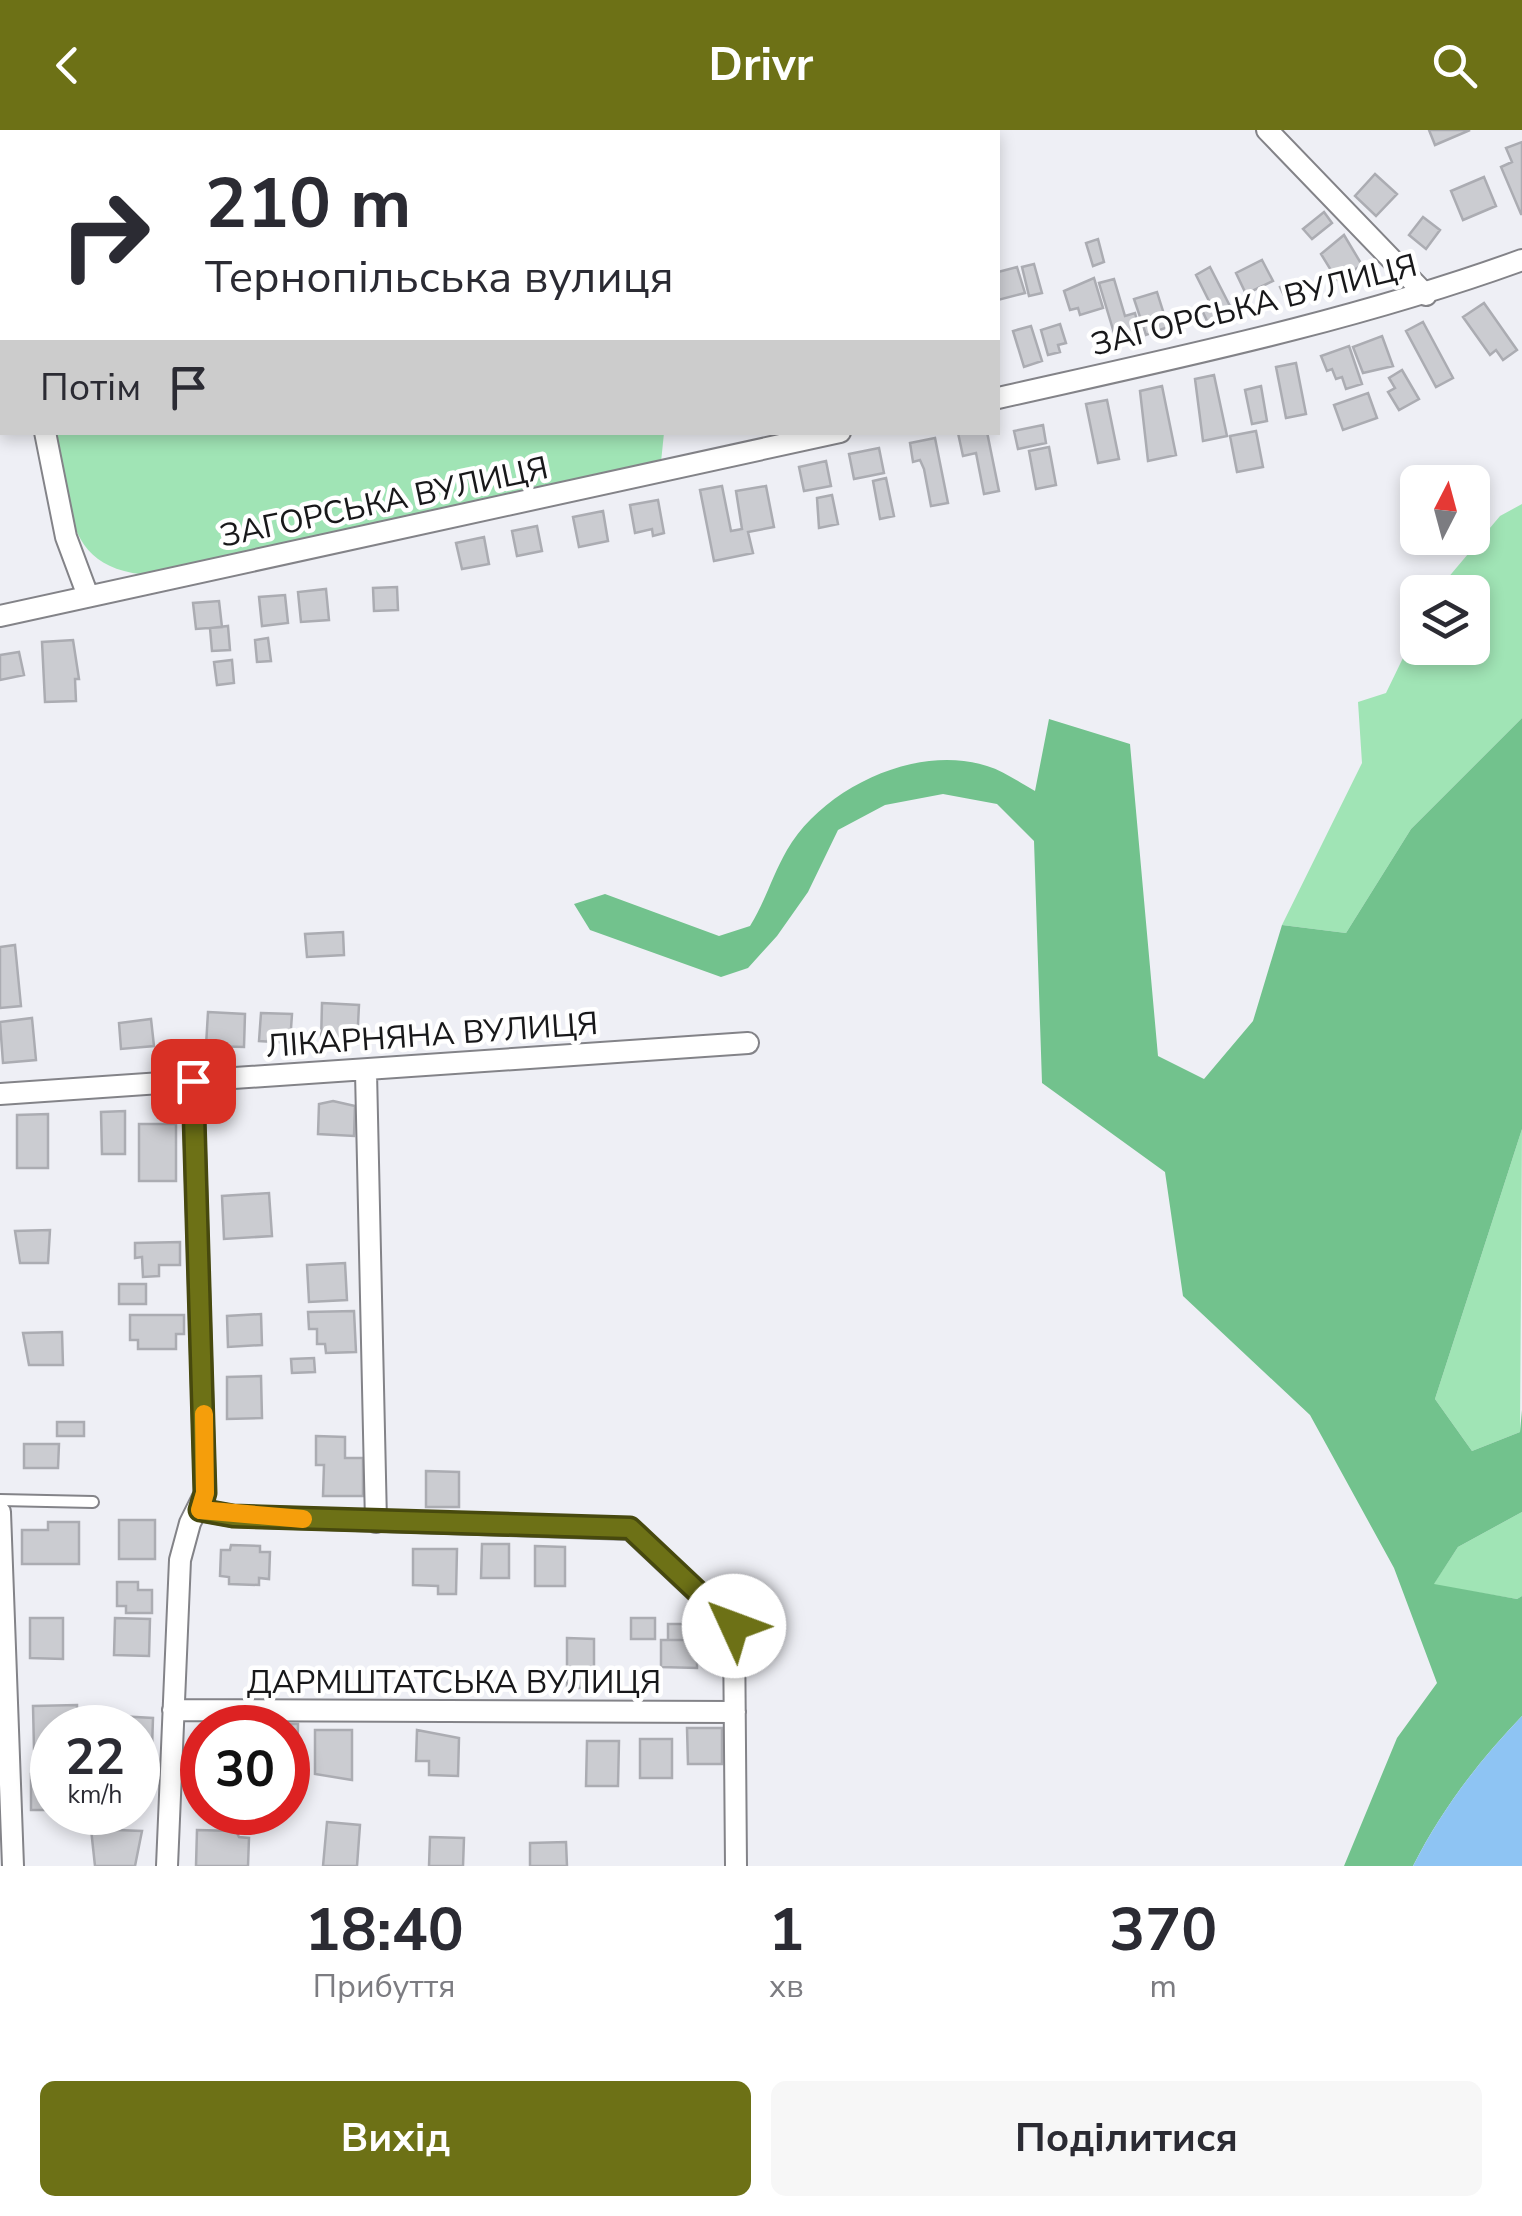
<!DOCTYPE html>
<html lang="uk">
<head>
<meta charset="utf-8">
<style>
	:root { --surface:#fff; --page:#f7f7f7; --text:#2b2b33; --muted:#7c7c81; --accent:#6d7116 }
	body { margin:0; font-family:"Nunito Sans",sans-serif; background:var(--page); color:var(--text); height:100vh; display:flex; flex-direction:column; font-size:38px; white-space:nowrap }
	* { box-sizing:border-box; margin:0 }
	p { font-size:32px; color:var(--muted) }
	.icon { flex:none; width:55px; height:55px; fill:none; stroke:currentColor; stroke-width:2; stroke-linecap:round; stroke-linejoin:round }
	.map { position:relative; height:1736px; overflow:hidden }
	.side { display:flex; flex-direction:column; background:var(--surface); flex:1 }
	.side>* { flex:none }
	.guide { position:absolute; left:0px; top:0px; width:1000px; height:305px; box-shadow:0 5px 15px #0003; background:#fff; color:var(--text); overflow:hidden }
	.needle { width:65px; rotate:6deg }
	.buttons { position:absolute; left:1400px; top:335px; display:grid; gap:20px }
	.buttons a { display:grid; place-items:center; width:90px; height:90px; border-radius:15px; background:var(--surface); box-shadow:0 5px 15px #0003; font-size:50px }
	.speed { position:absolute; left:30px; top:1575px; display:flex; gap:20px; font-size:50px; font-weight:700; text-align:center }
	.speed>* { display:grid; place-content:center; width:130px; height:130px; border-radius:50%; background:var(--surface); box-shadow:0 5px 15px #0003; line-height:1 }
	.speed small { font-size:25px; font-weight:400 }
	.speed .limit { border:15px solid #d22; background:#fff; color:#111 }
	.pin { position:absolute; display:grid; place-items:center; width:85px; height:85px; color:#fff; margin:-42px; border-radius:20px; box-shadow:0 5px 15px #0006 }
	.me { position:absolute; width:110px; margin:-55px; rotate:313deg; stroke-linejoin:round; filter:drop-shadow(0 0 8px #0008) }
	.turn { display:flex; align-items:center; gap:35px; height:210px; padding:0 40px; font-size:45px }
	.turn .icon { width:130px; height:130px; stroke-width:2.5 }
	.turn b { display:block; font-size:70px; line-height:85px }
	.then { display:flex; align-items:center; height:95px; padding:0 40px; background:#0003; gap:20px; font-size:38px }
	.eta { display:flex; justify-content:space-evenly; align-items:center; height:170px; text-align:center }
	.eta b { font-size:60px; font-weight:700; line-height:70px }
	.button { display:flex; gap:20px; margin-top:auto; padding:20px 40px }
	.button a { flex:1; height:115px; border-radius:15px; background:var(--accent); color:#fff; font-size:40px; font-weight:700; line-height:115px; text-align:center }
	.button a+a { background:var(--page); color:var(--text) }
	header { display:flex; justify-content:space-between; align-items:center; height:130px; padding:0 40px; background:var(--accent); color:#fff; font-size:45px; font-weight:700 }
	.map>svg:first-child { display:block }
	.green { fill:#a0e4b5 }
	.forest { fill:#72c28d }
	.water { fill:#8ec4f3 }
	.building { fill:#cbccd1; stroke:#abacb2; stroke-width:2.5 }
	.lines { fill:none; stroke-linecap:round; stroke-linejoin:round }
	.service-casing { stroke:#838388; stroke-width:14 }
	.minor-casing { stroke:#838388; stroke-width:24 }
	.service { stroke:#fff; stroke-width:10 }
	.minor { stroke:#fff; stroke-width:20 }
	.route-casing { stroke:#47490e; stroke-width:25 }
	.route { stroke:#6d7116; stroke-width:18 }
	.slow { stroke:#f59e0b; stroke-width:18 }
	.labels { text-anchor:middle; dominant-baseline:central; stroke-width:9; stroke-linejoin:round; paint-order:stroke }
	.street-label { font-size:32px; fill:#18181a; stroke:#fff }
</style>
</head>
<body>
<header><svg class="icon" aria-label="back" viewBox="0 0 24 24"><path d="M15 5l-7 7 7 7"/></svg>Drivr<svg class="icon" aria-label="search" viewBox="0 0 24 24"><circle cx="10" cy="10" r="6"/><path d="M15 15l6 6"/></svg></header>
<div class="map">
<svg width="1522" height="1736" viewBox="0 0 1522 1736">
	<rect width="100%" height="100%" fill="#eeeff5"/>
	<path class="green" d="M57,303h607l-3,29 -509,113c-90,-4 -82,-71 -95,-142z
		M1522,374v214l-111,111 -65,104 -64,-8 80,-162 -4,-61 28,-9 31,-64 1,19h54v-56h-36l64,-76z
		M1522,999l-2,303 -48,19 -37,-52z
		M1522,1382v84l-5,3 -84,-14 25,-38z"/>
	<path class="forest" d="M1522,588v411l-87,270 37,52 48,-19 2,-22v102l-64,35 -24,37 83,15 5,-3v120c-44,46 -80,93 -109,150h-69l53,-128 40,-55 -43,-115 -84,-153 -127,-119 -18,-124 -123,-89 -8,-242 -37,-37 -54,-10 -58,11 -47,25 -30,62 -31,44 -29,32 -27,9 -131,-47 -16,-26 31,-10 114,42 31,-10c15,-24 23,-52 37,-76 36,-62 130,-107 200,-84 17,5 33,17 48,25l14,-72 81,25 28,312 46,23 49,-58 29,-96 64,8 65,-104z"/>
	<path class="water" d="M1522,1586v150h-109c29,-57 65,-104 109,-150z"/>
	<path class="building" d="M1429,0h41l-35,15z
		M1522,12v72h-1l-20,-47 11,-5 -6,-14z
		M1375,44l22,20 -21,22 -21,-20z
		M1484,47l12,29 -33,14 -12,-29z
		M1324,82l8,11 -20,16 -9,-10z
		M1423,87l17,13 -14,19 -17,-14z
		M1344,105l18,30 -25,15 -16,-26z
		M1098,109l6,23 -11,4 -7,-23z
		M1262,130l11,21 -27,13 -10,-21z
		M1034,134l8,29 -13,3 -7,-29z
		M1017,137l8,26 -27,7v-28z
		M1210,137l22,43 -24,13 -7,-15 9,-5 -14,-28z
		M1094,148l9,30 -23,7 -2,-7 -8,2 -6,-19z
		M1114,149l11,37 10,-3 6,23 -24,7 -18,-60z
		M1294,150l10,18 -15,8 -9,-19z
		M1157,162l11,35 -22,8 -12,-36z
		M1484,173l33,47 -14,10 -7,-10 -6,5 -27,-38z
		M1423,192l30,56 -17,9 -30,-56z
		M1060,194l6,19 -8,2 2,7 -12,3 -7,-25z
		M1031,196l11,35 -18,6 -11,-36z
		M1382,206l11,30 -30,7 -10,-26z
		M1349,216l13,38 -16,5 -4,-12 -6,2 -4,-10 -5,2 -6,-15z
		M1296,233l10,51 -20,4 -10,-51z
		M1402,240l17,29 -20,11 -11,-18 7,-4 -6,-10z
		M1214,245l13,61 -24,5 -8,-62z
		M1162,256l14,69 -28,6 -8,-70z
		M1261,256l6,35 -15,3 -7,-34z
		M1368,263l9,25 -34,12 -9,-25z
		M1107,270l12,59 -21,4 -12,-59z
		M1043,295l3,18 -28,6 -4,-18z
		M1256,301l7,36 -26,5 -7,-36z
		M987,302l12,59 -15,3 -8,-41 -13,3 -5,-23z
		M935,308l13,65 -17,3 -7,-37 -4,-9 -7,2 -3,-19z
		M1049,317l7,38 -20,4 -7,-38z
		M879,318l5,25 -30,6 -5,-25z
		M826,331l5,25 -27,5 -5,-24z
		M886,348l8,38 -14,3 -7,-38z
		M722,356l9,45 11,-2 -6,-38 30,-5 8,41 -26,5 5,21 -39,8 -14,-71z
		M832,365l6,29 -19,4 -2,-30z
		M658,370l6,33 -11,3 -1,-7 -17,4 -5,-28z
		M603,381l5,30 -29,6 -6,-30z
		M537,396l5,25 -25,5 -5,-25z
		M484,407l5,27 -27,5 -6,-26z
		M397,457l1,23 -24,1 -1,-23z
		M326,459l3,31 -28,2 -3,-30z
		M285,465l3,28 -26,3 -3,-29z
		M219,471l3,26 -26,2 -3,-26z
		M228,496l2,24 -18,1 -2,-23z
		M268,508l3,23 -14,1 -2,-22z
		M73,510l6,39h-4l1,22 -31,1 -3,-60z
		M19,522l5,23 -24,5v-25z
		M232,530l2,23 -17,2 -3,-23z
		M343,802l1,23 -37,2 -2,-23z
		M15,815l6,61 -21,2v-61z
		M322,873l37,2 -2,39 -36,-1z
		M208,882l37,2 -1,33 -38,-1z
		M261,883l31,1 -2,29 -31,-2z
		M32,888l4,42 -33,3 -3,-41z
		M151,889l3,27 -33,3 -2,-26z
		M333,971l22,5 -1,30 -36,-2 1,-30z
		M125,981v43h-23l-1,-42z
		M48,984v54h-31v-53z
		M139,994h37v57h-37z
		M269,1063l3,43 -48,3 -2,-43z
		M50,1100l-2,33h-28l-5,-32z
		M180,1112v23h-21v11l-16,1 -1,-20 -7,1v-15z
		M345,1133l2,37 -38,2 -2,-37z
		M119,1154h27v20h-27z
		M354,1181l2,41 -30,1 -1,-9h-8v-15h-8l-1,-17z
		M261,1184l1,31 -34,2 -1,-31z
		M130,1185h54v19h-8v15h-38v-9h-8z
		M62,1202l1,33h-34l-6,-32z
		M314,1228l1,14 -23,1 -1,-14z
		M261,1246l1,42 -35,1v-42z
		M57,1292h27v14h-27z
		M316,1306l29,1v21h18v38h-40l1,-31h-8z
		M24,1314h35l-1,24h-34z
		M426,1341l33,1v35h-33z
		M119,1390h36v39h-36z
		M48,1392h31v42h-57v-34h26z
		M482,1414h27v34h-28z
		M231,1415l29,1v6h10l-1,27 -10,-1v7l-30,-1v-7l-9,-1 1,-26h9z
		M535,1416l30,1v39h-30z
		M413,1419h44l-1,45h-18v-8l-25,-1z
		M117,1452h21v8h14v23h-26v-7h-9z
		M30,1488h33v41l-33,-1z
		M115,1488l35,1 -1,37 -35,-1z
		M631,1488h24v21h-24z
		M668,1494h19v16h-19z
		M567,1508l27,1v49h-27z
		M661,1510h36v28l-36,-1z
		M77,1575v23h-25v21h-18l-1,-43z
		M118,1586l35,2 -1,31 -14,-1v-20h-20z
		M263,1594h35l-1,49h-9v-45h-25z
		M687,1598h35v36h-34z
		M315,1600h37v50l-37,-6z
		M417,1600l42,8 -1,38 -29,-1v-14h-13z
		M640,1609h32v39h-32z
		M587,1611h32l-1,45h-32z
		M138,1637l14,1v15h-8v15h-6z
		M31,1644h21v36h-21z
		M327,1692l33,3 -3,41h-34z
		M91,1699l51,2 -7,35h-40z
		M197,1700l39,1 3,6 10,1 -1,28h-52z
		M430,1707l34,1 -1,28h-34z
		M566,1712l1,24h-37v-23z"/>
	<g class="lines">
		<g class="service-casing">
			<path id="service" d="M186,0l1,2
				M0,1370l93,2"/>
		</g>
		<g class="minor-casing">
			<path id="minor" d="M1267,0l159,165
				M292,2l9,-2
				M0,66l2,-1
				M998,268c177,-40 353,-76 524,-138
				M45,302l21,105 22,59
				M0,486l840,-184
				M366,942l10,450
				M0,964l748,-51
				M200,1380l33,6 397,13 104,98 2,239
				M0,1382l13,354
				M173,1580l562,2
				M167,1736l13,-306 10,-37 15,-30 -12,-412"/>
		</g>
		<use href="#service" class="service"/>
		<use href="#minor" class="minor"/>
	</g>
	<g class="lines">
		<g class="route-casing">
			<path id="route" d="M193,951l12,412 -5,17 33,6 397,12 104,98"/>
		</g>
		<use href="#route" class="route"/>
		<path class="slow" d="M204,1284l1,79 -5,17 103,9"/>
	</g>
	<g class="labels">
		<g class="street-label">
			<text transform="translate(1254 175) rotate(-14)">ЗАГОРСЬКА ВУЛИЦЯ</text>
			<text transform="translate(384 372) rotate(-12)">ЗАГОРСЬКА ВУЛИЦЯ</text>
			<text transform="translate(432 905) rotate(-4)">ЛІКАРНЯНА ВУЛИЦЯ</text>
			<text x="454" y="1552">ДАРМШТАТСЬКА ВУЛИЦЯ</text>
		</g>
	</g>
</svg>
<div class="buttons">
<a><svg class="needle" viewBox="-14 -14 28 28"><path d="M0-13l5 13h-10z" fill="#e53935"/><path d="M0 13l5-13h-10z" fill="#7c7c81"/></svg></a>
<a><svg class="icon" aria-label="layers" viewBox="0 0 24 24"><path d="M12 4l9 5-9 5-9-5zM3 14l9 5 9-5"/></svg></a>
</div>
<div class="speed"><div>22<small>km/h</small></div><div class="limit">30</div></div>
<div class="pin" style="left:193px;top:951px;background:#d93025"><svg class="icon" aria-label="arrive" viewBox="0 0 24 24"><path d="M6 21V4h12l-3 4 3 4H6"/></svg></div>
<svg class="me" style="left:734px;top:1496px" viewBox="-20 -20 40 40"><circle r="19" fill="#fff"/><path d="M0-13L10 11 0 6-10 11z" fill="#6d7116"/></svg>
<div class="guide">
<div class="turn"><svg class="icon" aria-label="right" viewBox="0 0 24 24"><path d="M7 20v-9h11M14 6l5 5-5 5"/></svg><div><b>210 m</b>Тернопільська вулиця</div></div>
<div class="then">Потім<svg class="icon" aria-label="arrive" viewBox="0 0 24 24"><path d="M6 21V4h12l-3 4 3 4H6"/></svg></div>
</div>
</div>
<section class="side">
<div class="eta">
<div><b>18:40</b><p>Прибуття</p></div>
<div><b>1</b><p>хв</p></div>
<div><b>370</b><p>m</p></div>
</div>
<div class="button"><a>Вихід</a><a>Поділитися</a></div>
</section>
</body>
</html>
